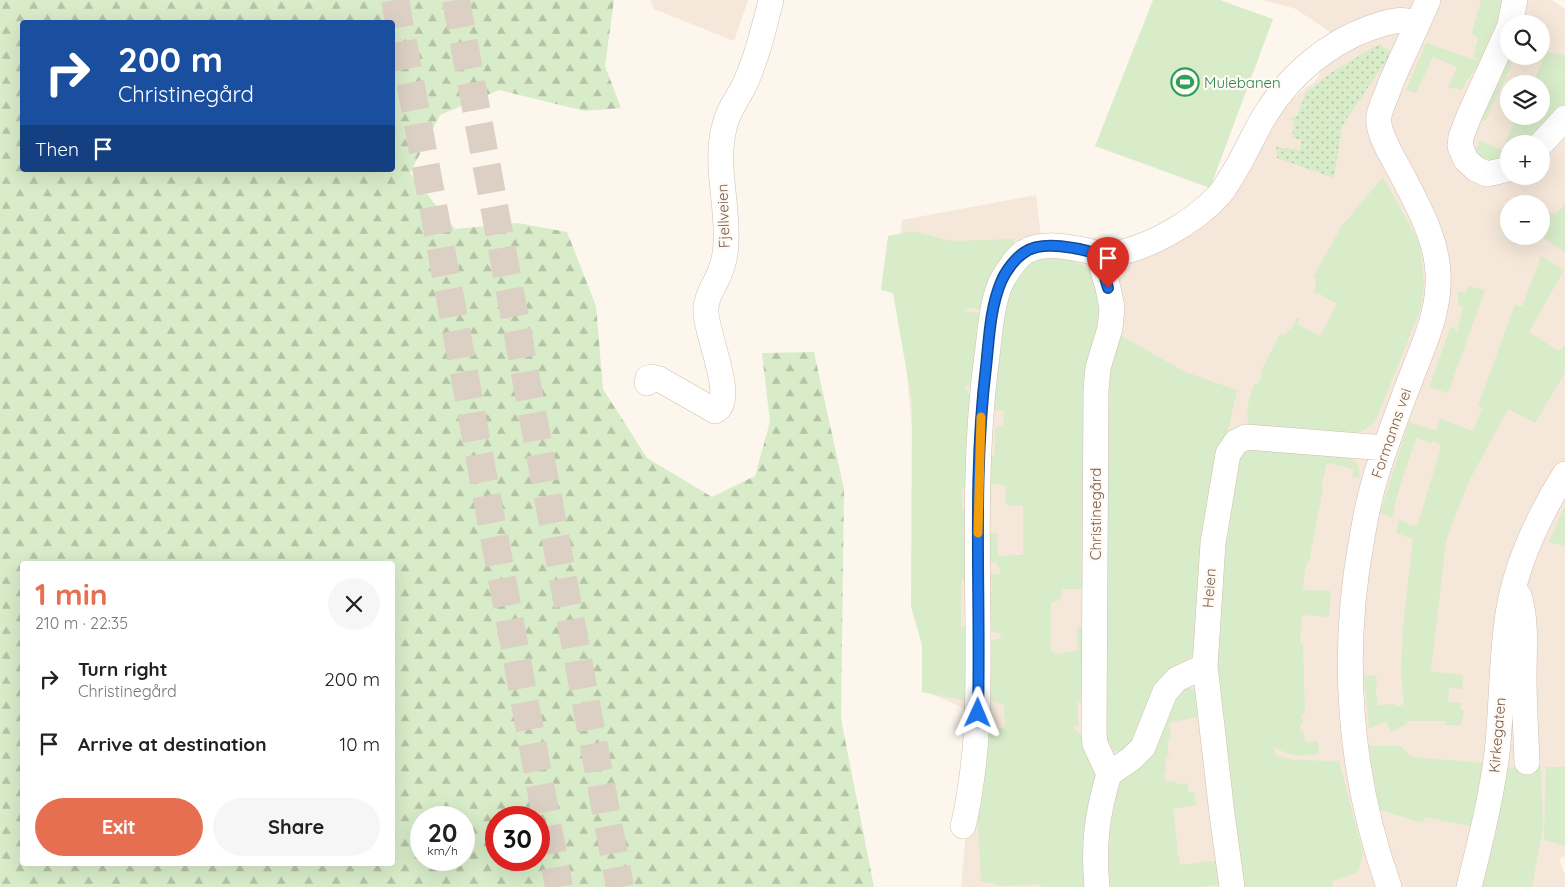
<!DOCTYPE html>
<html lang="en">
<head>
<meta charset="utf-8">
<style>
	:root { --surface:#fff; --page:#f6f6f6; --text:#222; --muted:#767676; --accent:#e76f51 }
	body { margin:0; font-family:Quicksand,sans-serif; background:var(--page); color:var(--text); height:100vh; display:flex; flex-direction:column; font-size:19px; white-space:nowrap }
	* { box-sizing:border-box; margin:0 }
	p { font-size:16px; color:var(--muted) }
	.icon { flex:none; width:28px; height:28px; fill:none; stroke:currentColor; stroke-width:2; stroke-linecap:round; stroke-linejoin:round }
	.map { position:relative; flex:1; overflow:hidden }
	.drawer { position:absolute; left:20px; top:561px; width:375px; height:305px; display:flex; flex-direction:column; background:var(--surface); border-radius:5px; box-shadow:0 5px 20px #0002 }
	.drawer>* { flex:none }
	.hud { position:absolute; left:20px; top:20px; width:375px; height:152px; border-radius:5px; box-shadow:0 5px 20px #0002; background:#1a4fa0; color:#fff; overflow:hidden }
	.buttons { position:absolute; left:1500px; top:15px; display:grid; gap:10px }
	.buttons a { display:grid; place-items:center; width:50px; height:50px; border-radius:50%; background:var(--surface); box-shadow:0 5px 20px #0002; font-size:25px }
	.speed { position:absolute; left:410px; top:806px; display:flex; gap:10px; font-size:25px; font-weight:700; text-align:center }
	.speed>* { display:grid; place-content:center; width:65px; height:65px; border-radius:50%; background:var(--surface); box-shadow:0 5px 20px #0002; line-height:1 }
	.speed small { font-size:12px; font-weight:400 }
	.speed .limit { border:8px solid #d22; background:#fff; color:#111 }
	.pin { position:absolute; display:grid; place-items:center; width:42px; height:42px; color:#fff; margin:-51px -21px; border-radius:50% 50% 50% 0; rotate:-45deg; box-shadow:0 0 5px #0007 }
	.pin .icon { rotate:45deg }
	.me { position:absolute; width:55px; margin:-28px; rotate:1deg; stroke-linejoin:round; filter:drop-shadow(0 0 4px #0008) }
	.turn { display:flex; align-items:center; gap:18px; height:105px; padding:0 15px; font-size:22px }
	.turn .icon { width:65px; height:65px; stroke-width:2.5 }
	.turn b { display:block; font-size:35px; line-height:42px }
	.then { display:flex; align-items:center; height:48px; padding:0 15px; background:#0003; gap:10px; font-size:19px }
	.round { display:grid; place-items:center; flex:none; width:52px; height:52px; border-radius:26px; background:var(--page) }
	.headline { display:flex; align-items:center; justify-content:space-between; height:85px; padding:0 15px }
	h1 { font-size:30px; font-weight:800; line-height:38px; color:var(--accent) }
	.cta { display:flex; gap:10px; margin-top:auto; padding:10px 15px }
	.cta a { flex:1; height:58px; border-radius:30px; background:var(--accent); color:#fff; font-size:20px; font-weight:800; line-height:58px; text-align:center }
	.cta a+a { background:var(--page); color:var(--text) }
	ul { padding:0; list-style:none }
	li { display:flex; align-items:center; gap:15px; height:65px; padding:0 15px }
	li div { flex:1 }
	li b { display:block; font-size:19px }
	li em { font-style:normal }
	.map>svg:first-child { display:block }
	.residential { fill:#f5e8da; fill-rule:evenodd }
	.grass { fill:url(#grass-dots) }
	.forest { fill:url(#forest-firs); fill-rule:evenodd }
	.garden { fill:#d8ecc9 }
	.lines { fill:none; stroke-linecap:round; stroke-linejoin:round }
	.highway-tunnel { stroke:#dcd0c4; stroke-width:28; stroke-dasharray:28 14; stroke-linecap:butt }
	.minor-casing { stroke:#d1beb0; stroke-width:26 }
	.minor { stroke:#fff; stroke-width:25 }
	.route-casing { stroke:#114b97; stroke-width:12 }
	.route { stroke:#1a73e8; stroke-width:9 }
	.slow { stroke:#f59e0b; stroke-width:9 }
	.labels { text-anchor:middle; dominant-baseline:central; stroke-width:4.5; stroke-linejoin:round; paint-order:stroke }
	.leisure-label { font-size:15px; fill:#27864d; stroke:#fffaf3; text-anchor:start }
	.street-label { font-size:15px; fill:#7a5c4d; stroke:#fffaf3 }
</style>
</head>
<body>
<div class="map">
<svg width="1565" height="887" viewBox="0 0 1565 887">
	<defs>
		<pattern id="grass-dots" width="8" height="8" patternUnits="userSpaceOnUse" patternTransform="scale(1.25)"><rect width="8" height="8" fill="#d8ecc9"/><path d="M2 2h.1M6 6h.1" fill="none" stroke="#b4c2a5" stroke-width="1.8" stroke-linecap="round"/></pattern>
		<pattern id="forest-firs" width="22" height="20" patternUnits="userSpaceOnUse" patternTransform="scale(1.25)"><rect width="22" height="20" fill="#d8ecc9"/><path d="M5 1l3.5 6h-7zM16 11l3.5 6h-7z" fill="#b4c2a5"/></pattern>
	</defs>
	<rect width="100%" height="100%" fill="#fdf6ec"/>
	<path class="residential" d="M650,0h98l-14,41 -80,-32z
		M1262,0h290l13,9v847l-6,3 6,16v12h-604l15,-173 -53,-24 1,-44 -10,-39 -2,-178 -14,-155 4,-54 134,-25 7,58 118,-17 54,-48 43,-62 59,-47 20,-42 -41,-28zM1509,24h32v32h-32zM1509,84h32v32h-32zM1509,144h32v32h-32zM1509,204h32v32h-32z"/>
	<path class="grass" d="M1379,44l13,8 -50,74 -8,52 -57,-20 -1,-11 24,3 1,-10 -9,-2 2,-17 -6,-1 9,-4 9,-24 26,-20z"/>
	<path class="forest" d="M0,0h614l-9,66 16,42 -36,3 -86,-21 -59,25 -30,58 45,56 63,-6 49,9 29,74 7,83 44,69 65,39 43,-21 15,-54 -8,-69 52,-1 30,137 -3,230 33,168h-874zM22,22h370v148h-370zM22,564h370v300h-370zM421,818h43v42h-43zM496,818h43v42h-43z"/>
	<path class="garden" d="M1153,0h67l53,19 -63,169 -115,-42z
		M1481,0h29l-30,62 -19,28 -13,-3 9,-20 -24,-10 -17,36 -10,-3 20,-47 52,18 -5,-3 5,-20 -6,-5z
		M1546,52l19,3v50l-16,22 -20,17h-20v16l-18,5 -20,-15 8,-4 -1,-6 24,10 15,-34h24v-32h-8z
		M1509,56h6l-29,65 -12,-2z
		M1383,177l37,67 4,40 -3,24 -46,114 -11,8 -9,5 -100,-6 -7,-5c-2,-15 1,-26 6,-40l3,1 5,-10 -2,-2 20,-39 4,1 8,-7 5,-11 3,2 -3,5 23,12 17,-32 -19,-11 -1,1 -3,-2 2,-4 -1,-10 -2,-1 28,-50z
		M1565,203v50l-24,-17v-9l8,-15 7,2z
		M912,231l39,10 63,-2 -1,16 -25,56 -19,-3 -4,3 23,4 -10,71h-13l3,8 10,1 -9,93 -7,1v21l11,-1v71h-12v47l12,-1 -6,75 -45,-9v-47l-11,-38 1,-205 -19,-109 -12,-3 7,-54z
		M1064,255l20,11 16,12 8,26 -19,285h-26l-3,11 -9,3v48l5,3h6l2,-2 13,-1v-24l13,-1 1,75 -13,1v24h-6l16,15 11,32 -7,114h-51l-1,-3 -36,2 -23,-5 -4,-72 7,-75h15v-6h6l-1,-23 -7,-2 -12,-8v-54l16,-2 -1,-6 -9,-1 -5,-39 6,-1 -1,-18h9v-7h-3v-4l-6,-1 -4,-5 -2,-24h12l1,22 10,2 2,-2h13v-49h-13l-4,-3 -1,-18 -17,-1 -1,-26 7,-1 1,-26 2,-5 6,1 1,-16 -8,-1 -7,-4 9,-89 17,-45 19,-13z
		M1541,256l23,14 -35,62 30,19 6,-6v-4v32l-30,50 -27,-14 -40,74 -22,58 -15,130 32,4 -1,14 -13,-1 -1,14 13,1 -1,7 4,1 -3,14h-15v-4h-39v3l-16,8 -5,-11 -17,8 -5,-53 12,-1 1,10 -2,1 3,19 16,-1 3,3 7,-3 -3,-30 2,-48 10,-87 -17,-6 3,-13 7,2 2,3 6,1 4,-2 23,-77 -3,-4 -5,-2 -2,2 -15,-5 -17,51 -7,29 -12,-5 29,-91 27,9 4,-12 33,12 9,-23 -4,-2 37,-102 7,3z
		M1468,286l17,4 -37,103 -19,-6 22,-61 6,5 6,-24 -5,-3v-13l8,2z
		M1115,332l70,40 52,18 -20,90 -20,174 -28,16 -32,76c-17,6 -20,9 -34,-3l-2,-319z
		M1242,447c24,1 96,-1 112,13 5,5 5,11 6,18l-8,-1 2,-8 -27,-6 -6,25 2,1 -14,73 -3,1 -3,24 2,3 26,1 -2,26 -27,-2 -2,28h3l2,71h-3l1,9 -3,1 1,8h3l1,10 13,-1 1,13c-20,2 -28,3 -45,-7l1,8 19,5 45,1 24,93 -5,18 -26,9 1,6h-93l-26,-252 6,-94 7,1 3,-18 -7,-1z
		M1565,505v41l-16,-4z
		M1190,688l9,4 6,23 -36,8 2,16 -4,1 2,16 -4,1 1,15 -2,1 1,8 11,1v2l11,-1 2,9h5l2,13 -23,4 5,41h-1v5h2l1,10 29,-4h13l2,22 -20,4h-101l-2,-32 15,-66 62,-100z
		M1369,746h32l10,11 75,6 -12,64 -49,-10 -2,6 -43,-13 -7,-35z
		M1541,766l2,62 -11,59h-53l25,-119z
		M1546,767h19v79l-21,-6z"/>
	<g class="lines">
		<path class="highway-tunnel" d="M395,0l164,887
			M456,0l164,887"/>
		<g class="minor-casing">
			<path id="minor" d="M1510,24l5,-24
				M1509,28l-40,88 -8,21 -1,9 6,14 10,9 11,5 22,-5
				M1541,144l24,-26
				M1098,254l10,34 4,20 -2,20 -12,40 -2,22 -2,343 1,11 14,30
				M647,383l1,-5 4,-1 7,2 56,32c23,-11 -12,-82 -9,-104 1,-12 8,-21 13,-32 4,-10 7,-22 7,-33 2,-38 -11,-76 -2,-114 3,-16 14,-30 21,-44 12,-27 19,-56 26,-84
				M1519,596c8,26 5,54 5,81 0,28 2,57 3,85
				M963,826c4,-14 6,-29 8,-43 8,-52 7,-104 7,-157 -1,-89 -3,-182 9,-270 3,-23 5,-60 17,-79 6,-9 12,-20 21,-25 17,-11 45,-5 64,-1 7,2 13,4 21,3 36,-4 83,-31 108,-58 6,-6 11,-15 15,-22 13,-20 21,-42 34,-62 24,-38 61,-69 103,-84 17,-6 30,-11 47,-4
				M1097,887c-4,-42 0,-73 12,-113l22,-15 12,-12 22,-55 12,-13 28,-13
				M1232,887l-10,-73 -17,-148 8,-123 15,-89 8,-12 10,-5 139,11
				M1389,887c-40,-112 -49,-232 -27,-349 4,-24 9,-49 17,-72 11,-33 23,-65 35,-96 11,-28 23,-55 24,-85 3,-40 -20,-79 -38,-114 -7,-13 -24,-40 -21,-55 2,-11 8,-21 11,-31 12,-29 26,-56 38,-85
				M1469,887c11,-44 22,-88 28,-134 5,-46 4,-93 11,-139 8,-51 30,-97 57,-140"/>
		</g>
		<use href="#minor" class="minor"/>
	</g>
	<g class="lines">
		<g class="route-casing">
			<path id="route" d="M978,713c3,-115 -6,-231 8,-346 3,-27 4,-59 15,-85 4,-10 14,-24 24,-30 17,-12 54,-4 73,2l10,34"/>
		</g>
		<use href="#route" class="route"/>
		<path class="slow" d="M978,533l3,-116"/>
	</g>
	<defs>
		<g id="stadium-ring" transform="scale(1.4375)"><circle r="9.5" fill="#fffaf3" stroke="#2e9e5b" stroke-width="1.5"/><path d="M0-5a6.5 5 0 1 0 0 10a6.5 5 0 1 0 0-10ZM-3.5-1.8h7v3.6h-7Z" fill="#2e9e5b"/></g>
	</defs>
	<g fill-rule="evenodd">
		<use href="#stadium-ring" x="1185" y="82"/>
	</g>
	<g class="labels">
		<g class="leisure-label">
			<text x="1204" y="82">Mulebanen</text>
		</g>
		<g class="street-label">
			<text transform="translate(723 216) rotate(-92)">Fjellveien</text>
			<text transform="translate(1391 433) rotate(-71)">Formanns vei</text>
			<text transform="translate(1095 514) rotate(-90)">Christinegård</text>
			<text transform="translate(1209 588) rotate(-86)">Heien</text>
			<text transform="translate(1497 735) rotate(-85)">Kirkegaten</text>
		</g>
	</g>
</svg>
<div class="buttons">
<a><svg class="icon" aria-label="search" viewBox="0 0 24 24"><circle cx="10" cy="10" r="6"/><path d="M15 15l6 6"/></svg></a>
<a><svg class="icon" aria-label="layers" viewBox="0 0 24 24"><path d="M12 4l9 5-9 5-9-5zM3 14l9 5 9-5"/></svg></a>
<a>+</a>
<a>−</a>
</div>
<div class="speed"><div>20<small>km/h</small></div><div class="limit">30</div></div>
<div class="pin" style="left:1108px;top:288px;background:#d93025"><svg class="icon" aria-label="arrive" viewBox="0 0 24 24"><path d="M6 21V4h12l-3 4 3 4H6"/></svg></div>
<svg class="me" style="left:978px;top:713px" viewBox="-20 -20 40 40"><path d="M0-17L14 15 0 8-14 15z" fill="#1a73e8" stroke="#fff" stroke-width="4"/></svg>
<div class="hud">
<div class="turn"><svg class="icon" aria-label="right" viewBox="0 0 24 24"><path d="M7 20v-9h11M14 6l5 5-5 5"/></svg><div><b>200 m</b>Christinegård</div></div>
<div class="then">Then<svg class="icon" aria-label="arrive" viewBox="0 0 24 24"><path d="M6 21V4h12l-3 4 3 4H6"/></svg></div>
</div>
<section class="drawer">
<div class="headline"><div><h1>1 min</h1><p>210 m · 22:35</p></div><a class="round"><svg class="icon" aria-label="close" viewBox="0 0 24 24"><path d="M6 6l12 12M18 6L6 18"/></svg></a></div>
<ul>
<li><svg class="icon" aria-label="right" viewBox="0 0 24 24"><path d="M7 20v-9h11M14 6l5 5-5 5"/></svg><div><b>Turn right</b><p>Christinegård</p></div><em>200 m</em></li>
<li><svg class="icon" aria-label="arrive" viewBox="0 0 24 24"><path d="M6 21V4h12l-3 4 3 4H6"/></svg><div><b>Arrive at destination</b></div><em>10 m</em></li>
</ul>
<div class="cta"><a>Exit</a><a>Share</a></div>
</section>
</div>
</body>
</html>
